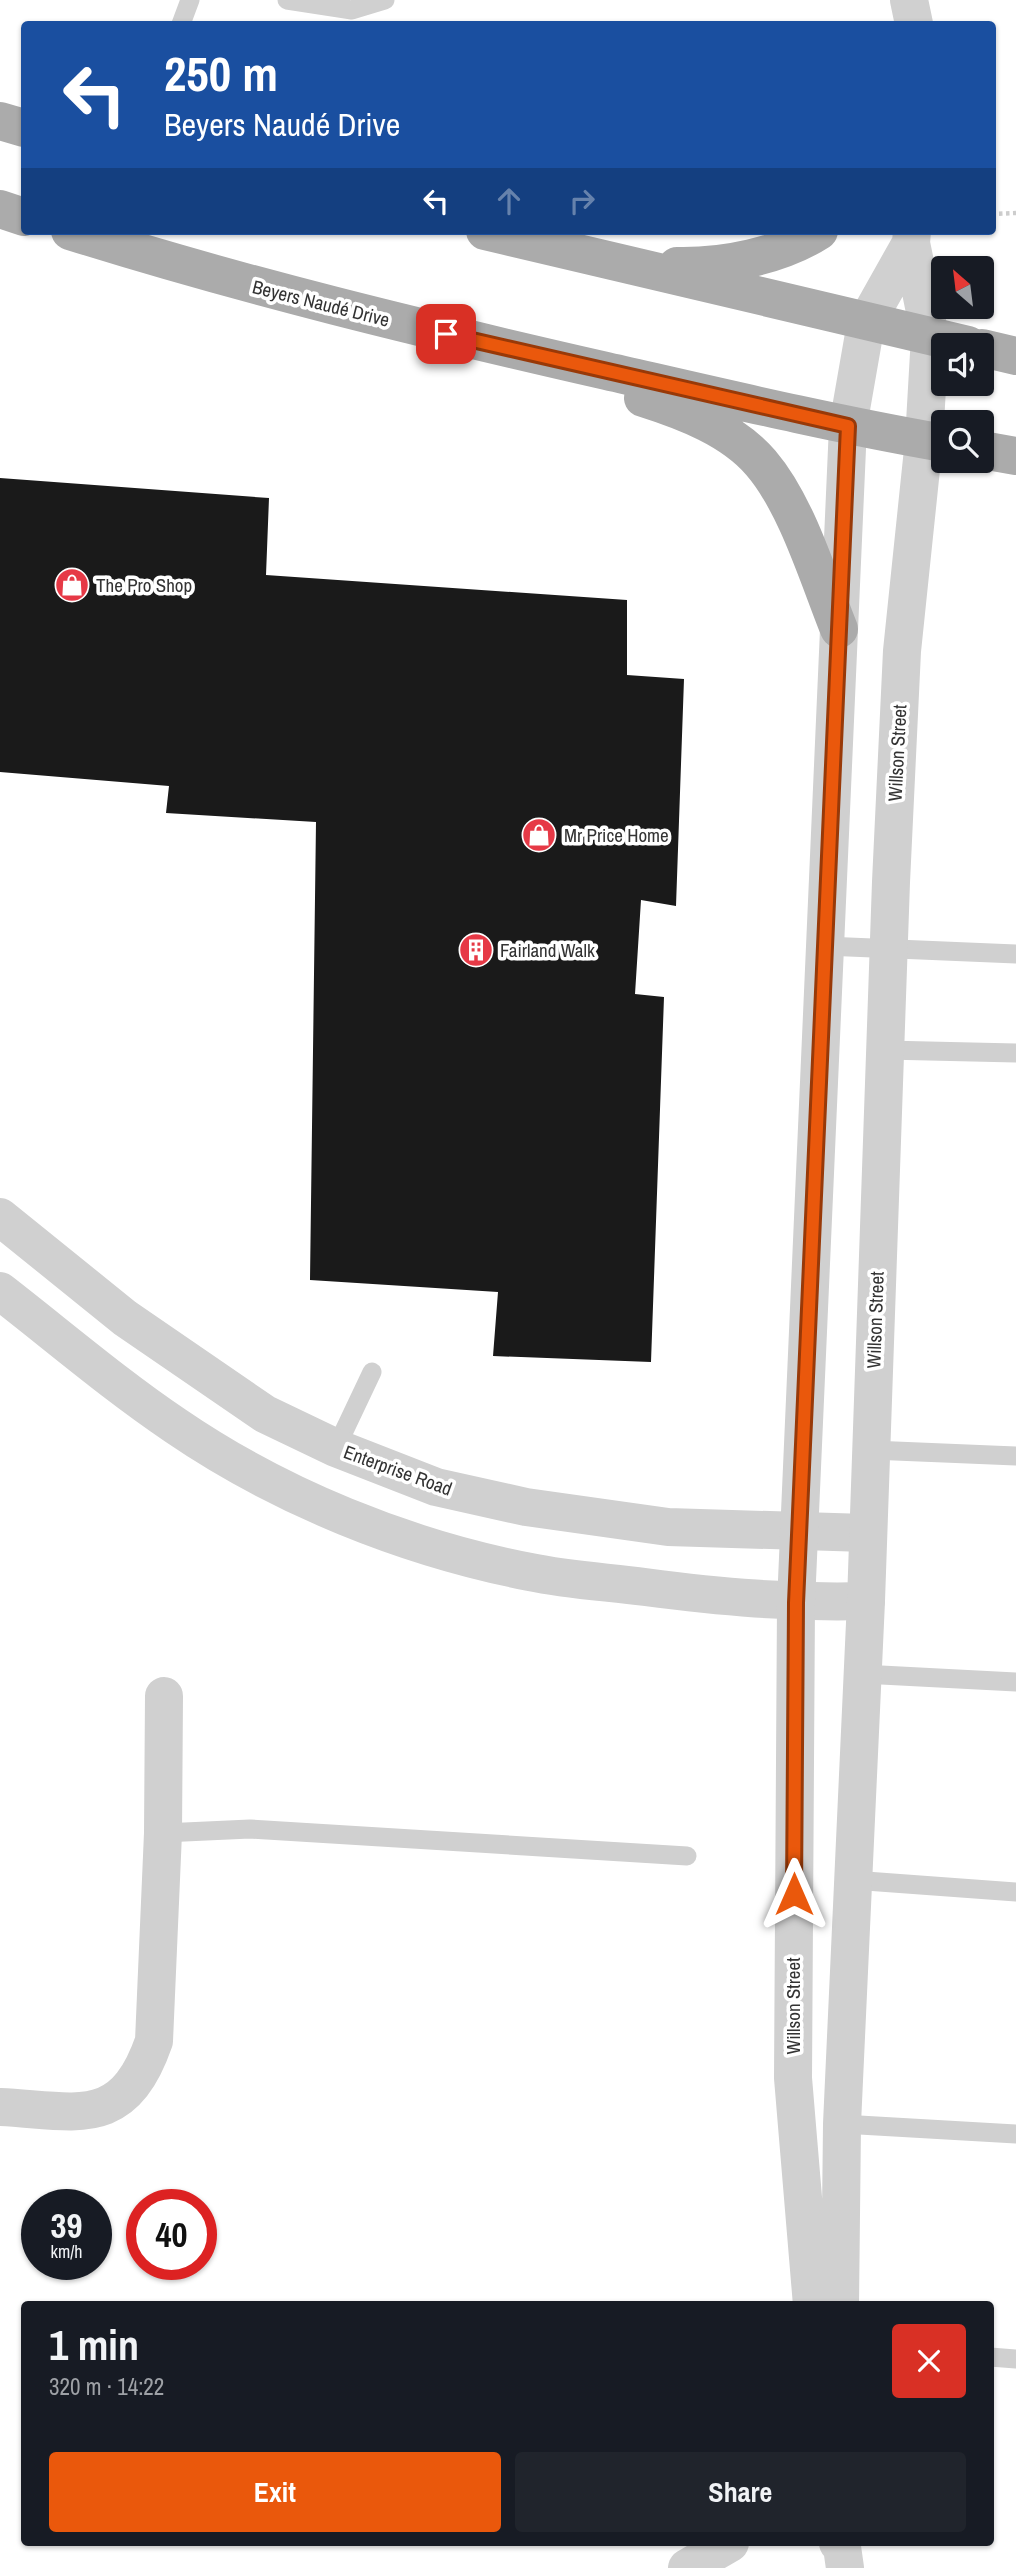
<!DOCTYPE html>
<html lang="en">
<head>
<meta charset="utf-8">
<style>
	:root { --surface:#171b24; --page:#20242c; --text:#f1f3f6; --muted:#9ea1a6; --accent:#ea580c }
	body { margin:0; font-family:"Archivo Narrow",sans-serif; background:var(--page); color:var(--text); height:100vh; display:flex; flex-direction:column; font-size:26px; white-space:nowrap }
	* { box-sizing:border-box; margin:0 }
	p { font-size:23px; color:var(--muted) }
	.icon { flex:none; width:38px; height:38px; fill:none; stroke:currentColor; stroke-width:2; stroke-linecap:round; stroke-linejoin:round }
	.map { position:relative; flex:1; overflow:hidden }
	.drawer { position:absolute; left:21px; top:2301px; width:973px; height:245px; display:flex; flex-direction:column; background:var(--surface); border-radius:7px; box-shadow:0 2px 5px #0004 }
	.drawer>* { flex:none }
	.banner { position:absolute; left:21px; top:21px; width:975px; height:214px; border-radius:7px; box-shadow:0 2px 5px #0004; background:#1a4fa0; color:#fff; overflow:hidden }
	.needle { width:46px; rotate:332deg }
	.fabs { position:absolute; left:931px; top:256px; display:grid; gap:14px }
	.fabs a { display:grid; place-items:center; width:63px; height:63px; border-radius:7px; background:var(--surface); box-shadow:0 2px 5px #0004; font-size:35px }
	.speed { position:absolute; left:21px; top:2189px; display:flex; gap:14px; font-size:35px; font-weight:700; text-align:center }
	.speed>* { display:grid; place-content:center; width:91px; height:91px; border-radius:50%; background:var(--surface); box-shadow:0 2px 5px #0004; line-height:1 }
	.speed small { font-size:18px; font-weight:400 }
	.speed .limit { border:10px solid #d22; background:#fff; color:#111 }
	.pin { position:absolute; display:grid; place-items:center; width:60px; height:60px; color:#fff; margin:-30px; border-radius:14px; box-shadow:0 4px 10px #0006 }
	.me { position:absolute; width:77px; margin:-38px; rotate:0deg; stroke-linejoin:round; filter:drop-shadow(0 0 5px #0008) }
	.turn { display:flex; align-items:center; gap:24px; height:147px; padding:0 28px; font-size:32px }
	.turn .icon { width:91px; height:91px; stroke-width:2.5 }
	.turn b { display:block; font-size:49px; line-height:60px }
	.lanes { display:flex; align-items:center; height:66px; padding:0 28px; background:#0003; justify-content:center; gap:35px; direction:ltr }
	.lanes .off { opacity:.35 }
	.round { display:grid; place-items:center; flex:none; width:74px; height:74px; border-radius:7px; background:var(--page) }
	.overview { display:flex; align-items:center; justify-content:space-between; height:119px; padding:0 28px }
	h1 { font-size:42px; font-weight:800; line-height:52px }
	.action { display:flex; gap:14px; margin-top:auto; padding:14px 28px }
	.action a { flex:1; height:80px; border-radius:7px; background:var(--accent); color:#fff; font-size:28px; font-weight:800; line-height:80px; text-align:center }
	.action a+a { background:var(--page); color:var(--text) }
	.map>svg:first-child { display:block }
	.building { fill:#1a1a1a }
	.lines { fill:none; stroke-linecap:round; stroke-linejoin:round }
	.path { stroke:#cdcdcd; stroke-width:4.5; stroke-dasharray:3.5 3.5; stroke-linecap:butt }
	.service { stroke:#d0d0d0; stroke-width:19 }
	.minor { stroke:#d0d0d0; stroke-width:38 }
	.tertiary { stroke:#d0d0d0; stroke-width:38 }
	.primary { stroke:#ababab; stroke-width:38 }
	.route-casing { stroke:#983908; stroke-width:18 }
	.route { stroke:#ea580c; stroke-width:12 }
	.labels { text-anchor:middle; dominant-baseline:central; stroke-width:7; stroke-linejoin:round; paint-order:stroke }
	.street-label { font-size:19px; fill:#333; stroke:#fff }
	.poi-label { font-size:19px; fill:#333; stroke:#fff; text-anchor:start }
</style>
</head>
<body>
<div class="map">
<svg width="1016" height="2568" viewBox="0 0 1016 2568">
	<rect width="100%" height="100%" fill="#fff"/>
	<path class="building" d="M0,478l269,20 -3,77 361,25v75l57,4 -8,227 -35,-6 -6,94 29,3 -13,365 -158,-6 5,-64 -188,-12 6,-458 -150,-9 3,-27 -169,-14z"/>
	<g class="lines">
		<path class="path" d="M992,214l24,-1"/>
		<path class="service" d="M287,0l65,10 33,-10
			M181,24l9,-24
			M825,946l191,8
			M885,1050l131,3
			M336,1448l36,-76
			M871,1450l145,6
			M862,1674l154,8
			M163,1833l87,-4 437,27
			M852,1880l164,12
			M842,2124l174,10
			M990,2357l26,2"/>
		<path class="minor" d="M909,0l5,24
			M912,231l-1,12 19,93
			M866,323l45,-80
			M0,1217l125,101 140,96 71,34 100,39 90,20 142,20 198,6
			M0,1291c58,45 115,94 176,135 104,71 230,122 354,146 38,8 77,10 115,15 76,10 145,16 221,14
			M0,2107c78,4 123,23 154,-66l9,-208 1,-137"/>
		<path class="tertiary" d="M812,2305l-19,-227 3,-475 52,-1177 18,-103
			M840,2305l2,-181 24,-523 25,-719 11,-231 22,-211 6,-104
			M838,2543l4,4 3,21
			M687,2568l43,-25"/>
		<path class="primary" d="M0,121l24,7
			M0,209l24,8
			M70,231c175,55 353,98 532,139 114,26 227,53 341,73
			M485,231l483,114
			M677,266c46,1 103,-10 142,-35
			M982,348l34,8
			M643,398c41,13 89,31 118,65 36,42 57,114 78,166
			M982,450l34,6"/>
	</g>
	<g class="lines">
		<g class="route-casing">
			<path id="route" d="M446,334l402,92 -52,1177 -2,291"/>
		</g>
		<use href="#route" class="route"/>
	</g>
	<defs>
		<g id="shop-disc" transform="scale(1.75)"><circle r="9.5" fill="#e63946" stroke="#fff"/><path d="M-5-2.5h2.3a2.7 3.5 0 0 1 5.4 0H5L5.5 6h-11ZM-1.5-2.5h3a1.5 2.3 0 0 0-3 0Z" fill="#fff"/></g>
		<g id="building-disc" transform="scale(1.75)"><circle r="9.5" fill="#e63946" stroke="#fff"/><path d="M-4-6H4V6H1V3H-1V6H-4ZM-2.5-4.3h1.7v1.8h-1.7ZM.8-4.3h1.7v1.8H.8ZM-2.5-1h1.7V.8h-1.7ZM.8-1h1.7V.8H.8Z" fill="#fff"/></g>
	</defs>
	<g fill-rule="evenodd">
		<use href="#shop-disc" x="72" y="585"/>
		<use href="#shop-disc" x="539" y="835"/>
		<use href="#building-disc" x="476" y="950"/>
	</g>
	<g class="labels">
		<g class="street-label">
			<text transform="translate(321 303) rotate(14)">Beyers Naudé Drive</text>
			<text transform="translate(897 753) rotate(-87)">Willson Street</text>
			<text transform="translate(875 1320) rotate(-88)">Willson Street</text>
			<text transform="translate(398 1470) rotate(20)">Enterprise Road</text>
			<text transform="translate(793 2006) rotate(-90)">Willson Street</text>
		</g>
		<g class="poi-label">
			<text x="96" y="585">The Pro Shop</text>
			<text x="564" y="835">Mr Price Home</text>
			<text x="500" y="950">Fairland Walk</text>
		</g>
	</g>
</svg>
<div class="fabs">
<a><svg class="needle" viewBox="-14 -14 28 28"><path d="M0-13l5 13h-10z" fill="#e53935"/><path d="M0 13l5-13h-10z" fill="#9ea1a6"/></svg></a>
<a><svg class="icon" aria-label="sound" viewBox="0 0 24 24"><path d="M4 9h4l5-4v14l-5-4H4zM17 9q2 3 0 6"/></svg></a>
<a><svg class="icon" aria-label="search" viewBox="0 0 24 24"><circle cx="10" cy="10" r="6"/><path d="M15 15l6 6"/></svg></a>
</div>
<div class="speed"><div>39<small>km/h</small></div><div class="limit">40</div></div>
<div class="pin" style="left:446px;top:334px;background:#d93025"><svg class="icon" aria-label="arrive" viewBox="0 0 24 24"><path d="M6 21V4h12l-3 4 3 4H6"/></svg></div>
<svg class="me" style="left:794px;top:1894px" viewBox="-20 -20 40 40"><path d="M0-17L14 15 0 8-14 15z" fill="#ea580c" stroke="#fff" stroke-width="4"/></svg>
<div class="banner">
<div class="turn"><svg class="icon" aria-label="left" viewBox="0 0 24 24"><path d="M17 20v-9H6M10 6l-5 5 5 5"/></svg><div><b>250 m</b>Beyers Naudé Drive</div></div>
<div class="lanes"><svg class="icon" aria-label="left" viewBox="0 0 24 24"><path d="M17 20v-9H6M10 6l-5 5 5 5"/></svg><svg class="icon off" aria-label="ahead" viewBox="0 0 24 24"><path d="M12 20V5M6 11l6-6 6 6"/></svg><svg class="icon off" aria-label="right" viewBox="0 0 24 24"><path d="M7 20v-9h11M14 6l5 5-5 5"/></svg></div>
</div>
<section class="drawer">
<div class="overview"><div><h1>1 min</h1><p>320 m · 14:22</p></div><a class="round" style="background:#d93025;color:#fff"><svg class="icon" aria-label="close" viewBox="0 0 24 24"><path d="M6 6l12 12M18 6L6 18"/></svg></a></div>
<div class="action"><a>Exit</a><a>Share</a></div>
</section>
</div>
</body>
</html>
